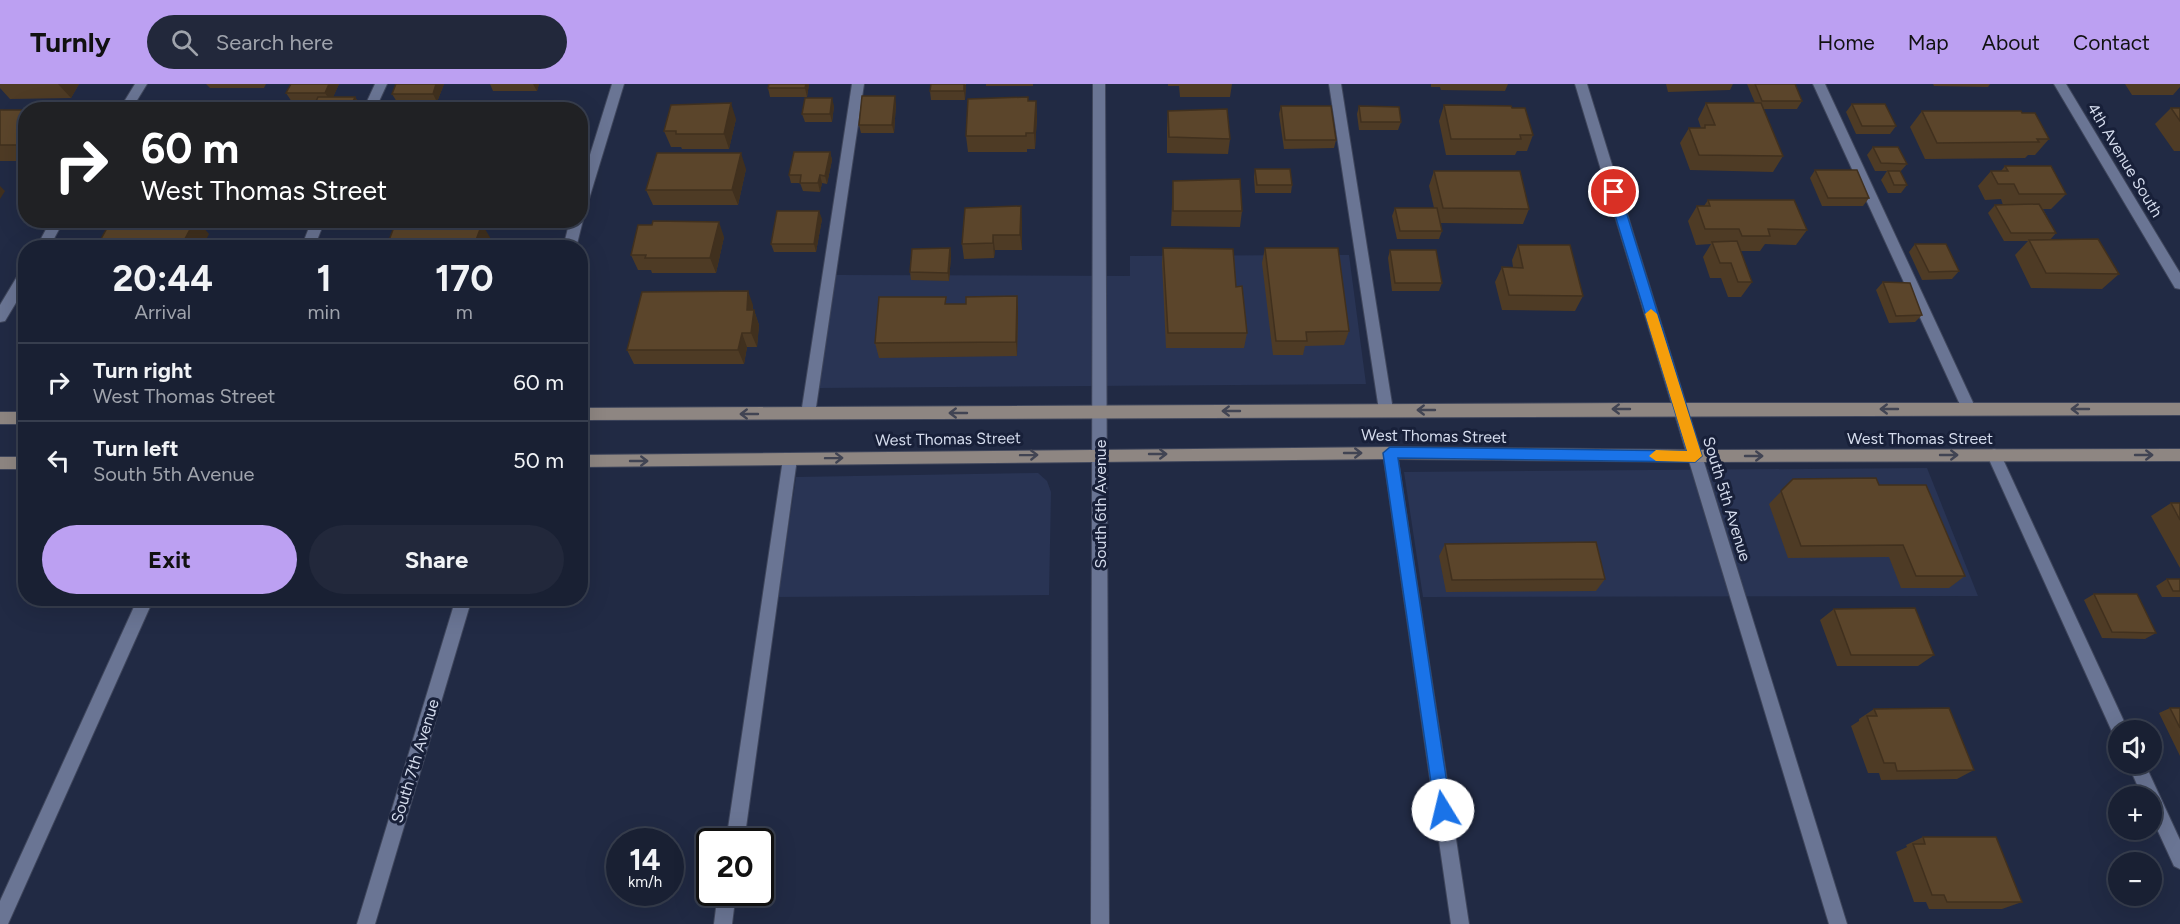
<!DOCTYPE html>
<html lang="en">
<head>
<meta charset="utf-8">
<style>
	:root { --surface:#192033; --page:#22283b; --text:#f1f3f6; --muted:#9fa3ac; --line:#373e4e; --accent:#bca0f2 }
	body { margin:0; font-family:Figtree,sans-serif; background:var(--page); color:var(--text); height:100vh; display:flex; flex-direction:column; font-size:22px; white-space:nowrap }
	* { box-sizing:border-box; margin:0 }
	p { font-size:20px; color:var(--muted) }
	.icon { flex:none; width:33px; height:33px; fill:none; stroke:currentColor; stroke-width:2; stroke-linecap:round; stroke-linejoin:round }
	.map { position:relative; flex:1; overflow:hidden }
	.side { position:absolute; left:18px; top:156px; width:570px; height:366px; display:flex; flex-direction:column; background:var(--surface); border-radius:24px; box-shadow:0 6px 24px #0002,0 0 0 2px var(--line) }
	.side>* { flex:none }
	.hud { position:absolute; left:18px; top:18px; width:570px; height:126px; border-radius:24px; box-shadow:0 6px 24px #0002,0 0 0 2px var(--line); background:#202124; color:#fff; overflow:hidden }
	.tools { position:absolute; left:2108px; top:636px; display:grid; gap:12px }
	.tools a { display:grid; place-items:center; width:54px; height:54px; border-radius:50%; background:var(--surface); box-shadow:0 6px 24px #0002,0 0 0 2px var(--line); font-size:30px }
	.speed { position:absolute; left:606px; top:744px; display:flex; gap:12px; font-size:30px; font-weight:700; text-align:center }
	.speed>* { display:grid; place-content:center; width:78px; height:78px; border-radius:50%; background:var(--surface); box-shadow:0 6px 24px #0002,0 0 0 2px var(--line); line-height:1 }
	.speed small { font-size:15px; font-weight:400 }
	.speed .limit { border:3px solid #111; border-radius:9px; background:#fff; color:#111 }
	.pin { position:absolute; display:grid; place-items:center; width:51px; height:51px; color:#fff; margin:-26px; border:3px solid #fff; border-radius:50%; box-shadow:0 2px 6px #0007 }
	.me { position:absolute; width:66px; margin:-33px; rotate:351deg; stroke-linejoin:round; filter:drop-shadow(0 0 4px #0008) }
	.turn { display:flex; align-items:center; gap:21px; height:126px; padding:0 24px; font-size:27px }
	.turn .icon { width:78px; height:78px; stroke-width:2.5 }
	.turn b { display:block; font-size:42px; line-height:51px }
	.eta { display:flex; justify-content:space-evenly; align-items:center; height:102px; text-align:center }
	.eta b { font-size:36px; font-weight:700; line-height:42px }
	.primary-button { display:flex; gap:12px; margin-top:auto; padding:12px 24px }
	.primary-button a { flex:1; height:69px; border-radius:36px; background:var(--accent); color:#111; font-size:24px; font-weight:700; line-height:69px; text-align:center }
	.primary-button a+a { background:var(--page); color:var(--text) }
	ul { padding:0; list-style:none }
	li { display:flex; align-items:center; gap:18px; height:78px; padding:0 24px; border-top:2px solid var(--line) }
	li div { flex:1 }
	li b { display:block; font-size:22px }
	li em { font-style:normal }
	header { display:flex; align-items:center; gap:36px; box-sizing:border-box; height:84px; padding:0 30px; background:var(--accent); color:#111 }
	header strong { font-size:28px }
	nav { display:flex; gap:33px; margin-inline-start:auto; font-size:21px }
	.search { width:420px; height:54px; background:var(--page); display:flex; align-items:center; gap:15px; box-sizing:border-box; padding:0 21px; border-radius:33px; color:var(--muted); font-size:22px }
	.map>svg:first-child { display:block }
	.built { fill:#293454 }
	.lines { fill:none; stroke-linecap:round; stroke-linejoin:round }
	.service-casing { stroke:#3f465c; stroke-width:2 }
	.minor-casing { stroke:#3f465c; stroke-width:2 }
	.secondary-casing { stroke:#3f465c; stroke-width:2 }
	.service { fill:#6a7594; fill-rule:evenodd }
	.minor { fill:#6a7594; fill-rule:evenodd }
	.secondary { fill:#8e8682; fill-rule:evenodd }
	.wall { fill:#4e3b25 }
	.shaded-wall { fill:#40301e }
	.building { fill:#5b452b; stroke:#40301e; stroke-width:1.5 }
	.oneway { stroke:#414453 }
	.route { fill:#1a73e8; stroke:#114b97; stroke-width:1.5 }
	.slow { fill:#f59e0b }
	.labels { text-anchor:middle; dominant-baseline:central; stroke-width:6; stroke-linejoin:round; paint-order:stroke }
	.street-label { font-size:16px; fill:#d4dbec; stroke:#182039 }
</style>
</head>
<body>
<header>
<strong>Turnly</strong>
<div class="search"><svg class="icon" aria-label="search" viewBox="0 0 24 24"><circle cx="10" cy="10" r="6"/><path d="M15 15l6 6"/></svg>Search here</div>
<nav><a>Home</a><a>Map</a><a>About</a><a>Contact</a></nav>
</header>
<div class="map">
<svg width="2180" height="840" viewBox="0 0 2180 840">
	<rect width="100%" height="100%" fill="#212a44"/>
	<path class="built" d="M1349,171l17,129 -548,4 15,-113 297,1v-20z
		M1927,384l51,128 -555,1 -19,-125z
		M1038,389l9,8 4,11 -2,103 -271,2 18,-120z"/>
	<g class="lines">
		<g class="service-casing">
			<path id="service" d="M375,0h12l-12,26h-12z
				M852,0h12l-49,330 -2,4h-10l-2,-4z
				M1329,0h12l52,326 -2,4h-10l-2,-4z
				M1813,0h12l151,325 -2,4h-10l-2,-4z
				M312,136h13l-11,28h-13z
				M1390,363l5,2 2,4 72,471h-18l-68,-471 2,-4z
				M1994,365l5,2 2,4 127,275h-10v7l-4,-1 -127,-281 2,-4z
				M790,369l5,2 2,4 -53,383h-18l57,-383 2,-4z
				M138,514h16l-146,326h-8v-23z
				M2128,680h17l35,76v29l-6,-3 -23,-50v-20h-9z
				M718,808h18l-4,32h-18z"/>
		</g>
		<g class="minor-casing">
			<path id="minor" d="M135,0h12l-16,26h-12z
				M612,0h12l-38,125 -6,5v-27z
				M1093,0h12l4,840h-18z
				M1575,0h12l260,840h-18z
				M2054,0h12l114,189v16l-5,-1z
				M580,132l3,4 -7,28h-13l7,-28h10z
				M51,136h13l-15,28h-13z
				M26,185v17l-21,35 -5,1v-17l21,-35z
				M456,514h16l-97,326h-18z"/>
		</g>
		<g class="secondary-casing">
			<path id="secondary" d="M1631,319h549v12l-1600,5v-12z
				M0,328h26v12h-26z
				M1390,363l305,3 485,-1v12l-485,1 -305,-3 -810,8v-12z
				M0,373h26v12h-26z"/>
		</g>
		<use href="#service" class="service"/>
		<use href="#minor" class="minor"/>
		<use href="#secondary" class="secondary"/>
	</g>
	<path class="wall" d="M0,0h79l-8,14 -61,1 -10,-11z
		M206,0h60l-2,4h-54z
		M339,0l-6,13h22l6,9 -45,-4h-24l-6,-9z
		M396,0h48l-7,18h-40l-5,-8z
		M490,0h49l-2,7h-44z
		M809,0l-2,13h-37l-2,-9z
		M931,0h35l-1,16h-34l-1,-9z
		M986,0h47v2h-47z
		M1168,0h64l-2,13h-50l-1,-11h-11z
		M1431,0h77l-3,7 -64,-1 -1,-3h-9z
		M1666,0h67l-3,6 -62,2z
		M1747,0h48l7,17 -5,8h-34l20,47 -10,16 -83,-2 -10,-27 9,-15h12l-3,-9 8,-16h49z
		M1933,0h57l-2,3 -54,-1z
		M2125,0h55v3l-7,8h-41z
		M1028,17h8l1,16 -2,32h-8v3h-59l-2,-16z
		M896,20l-2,29h-33l-2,-8z
		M1852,20l44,22 -6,8h-34l-10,-22z
		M1444,21l68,3 21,27 -6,16h-10l-2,4h-69l-7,-34z
		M834,22l-2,16h-27l-3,-8z
		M1281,22l55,34 -2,8 -50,1 -5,-35z
		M1359,22l42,16 -3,8h-39l-2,-16z
		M2171,24h9v43h-6l-19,-27z
		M0,26h26v51h-26z
		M1168,27l62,28 -2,15 -61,-1v-26z
		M1922,27l100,2 27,26 -14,16h-7l-3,3 -100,1 -15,-32z
		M736,35l-7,30h-47l-1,-2h-10l-7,-16z
		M1873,63l34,17 -7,8 7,13 -6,8h-13l-7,-13 6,-9h-12l-8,-16z
		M830,68l2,8 -5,24 -5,-1 -2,9 -17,-1 -3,-8h-9l-2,-8z
		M2005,82l61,28 -15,15h-8l13,24 -6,7 69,34 -17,15 -71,-1 -16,-33 13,-14h-24l-16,-28 7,-8h8l-2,-6 -16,1 -7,-14 13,-15h10z
		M746,85l-8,36h-85l-7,-15z
		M1255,85l37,16 -1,8h-36l-1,-16z
		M1815,86l54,28 -6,8h-41l-12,-28z
		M1434,87l95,38 -6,15 -83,-1 2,8 -3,8h-42l-5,-23 3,-8h39l-5,-22z
		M1173,97l69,30 -2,16 -69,-1z
		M1708,116l99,30 -11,15 -31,-1 -5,7h-20l12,31 -11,15h-13l-7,-19h-11l-7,-21 8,-13 -15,1 -8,-24 9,-15h7z
		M822,135l-6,33h-42l-3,-8z
		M1022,137v29h-27l-1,8 -30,1 -2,-15z
		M724,153l-8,36h-64l-1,-3h-13l-7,-15z
		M1915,160l44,27 -7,8 -30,1 -13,-28z
		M1518,161l65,51 -8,15 -73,-1 -7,-28 7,-15h11l-1,-7z
		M950,164l1,8 -2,25 -38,-1 -1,-8z
		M1163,164l73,39 11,46 -3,15h-78l-4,-85z
		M1265,164l84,83 -5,14 -39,1 -2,9h-30l-11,-92z
		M1390,166l52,33 -3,8h-47l-4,-33z
		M1883,198l39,33 -7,7 -26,1 -13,-33z
		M1017,212l1,15 -1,45 -138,2 -4,-15 72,-39h19z
		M753,221v5h1l5,15 -2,22h-10l-3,17h-110l-7,-14z
		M1793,395l172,97 -16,12h-48l-12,-31 -101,1 -19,-54z
		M2171,419h9v65l-29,-52z
		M1445,460l160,35 -9,12 -150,1 -7,-36z
		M2167,495h13v18h-18l-6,-11z
		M2094,510l62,39 -11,6 -43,-1 -18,-38z
		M1834,525l100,46 -16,11h-81l-17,-46z
		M2170,624h10v48l-21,-43z
		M1874,625l100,61 -17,9 -76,1 -2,-7h-11l-17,-47 8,-5v-2z
		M1923,753l99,65 -20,7h-73l-3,-7h-12l-18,-50 11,-5 -1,-2z"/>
	<path class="shaded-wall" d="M58,0h21l-8,14z
		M329,0h10l-8,18 -6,-9z
		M436,0h8l-7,18 -4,-8z
		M533,0h6l-2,7z
		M806,0h3l-2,13 -2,-9z
		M964,0l2,1 -1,15 -1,-9z
		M895,12l1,8 -2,29 -2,-8z
		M355,13l6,9 -2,4h-10z
		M832,14l2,8 -2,16 -2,-8z
		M1036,17l1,16 -2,32 -1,-16z
		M731,19l5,16 -7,30 -5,-15z
		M26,27v43l-9,-9 1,-19z
		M830,68l2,8 -5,24 -2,-8z
		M741,69l5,16 -8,36 -6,-15z
		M820,91l2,8 -2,9 -2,-9z
		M0,102l5,5 -5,8z
		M1021,122l1,15v29l-2,-15z
		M819,127l3,8 -6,33 -2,-8z
		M195,136h2l12,14 -7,14h-22z
		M471,137l8,12 3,-9 9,15 -3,9h-15l-3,-24z
		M719,138l5,15 -8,36 -6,-15z
		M993,151l2,15 -1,8 -1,-15z
		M950,164l1,8 -2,25 -1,-8z
		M748,207l5,14 -1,19 -5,-14z
		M1017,212l1,15 -1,45 -1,-14z
		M754,226l5,15 -2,22 -6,-14z
		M742,249l5,14 -3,17 -6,-14z"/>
	<path class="building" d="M291,0h38l-4,9h-39z
		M396,0h40l-3,10h-41z
		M769,0h37l-1,4h-37z
		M931,0h33v7h-34z
		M1755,0h40l7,17h-40z
		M862,12h33l-3,29h-33z
		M318,13h37l-6,13h-37z
		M1028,13v4h8l-2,32h-8v3h-60l2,-37z
		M805,14h27l-2,16h-28z
		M731,19l-7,31h-48v-3h-12l7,-26z
		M1706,19h55l22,53 -84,-1 -10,-27h16v-3h10z
		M1852,20h33l11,22h-34z
		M1444,21l67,1 1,2h13l8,27h-13l1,4h-70z
		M228,22l-2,4h-47l1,-3z
		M1281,22h50l5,34h-51z
		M1359,22l40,1 2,15h-40z
		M2171,24h9v13z
		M1227,25l3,30 -61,-2 -1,-26z
		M0,26h26l-8,16h8v6l-9,13h-17z
		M1922,27h99l1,2h13l14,26h-12l2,3 -102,1z
		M1873,63h25l9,17 -26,-1z
		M794,68h36l-5,24 -5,-1 -2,8h-18l1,-8h-12z
		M657,69h84l-9,37h-86z
		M2005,82h46l15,28h-47l-5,-10h-16l-7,-13h17z
		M1255,85h35l2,16h-35z
		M1815,86h42l12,28h-41z
		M1434,87h86l9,38 -86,-1z
		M1888,87h12l7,14h-13z
		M1240,95l2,32h-69v-30z
		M1708,116h86l13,30 -39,-1 2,7h-28l-3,-7h-34l-8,-23h13z
		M2039,120l17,29h-45l-16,-28z
		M1021,122l-1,29h-27v8l-31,1 3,-36z
		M1395,124h42l5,23h-42z
		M777,127h42l-5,33h-43z
		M141,136h54l-15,28h-84l15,-27z
		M471,137l-1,3h12l-9,24h-87l10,-26z
		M653,137l66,1 -9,36h-65l1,-3h-15l7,-30h14z
		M2098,155l21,35 -73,-1 -17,-33z
		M1737,157l15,41h-14l-7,-19h-11l-8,-21z
		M1915,160h31l13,27 -30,1z
		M1518,161h52l13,51 -74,-1 -7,-28 21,1z
		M950,164l-2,25 -38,-1 2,-23z
		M1163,164l70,1 3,38 6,-1 5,47h-79z
		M1265,164h73l11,83 -43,1 1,9h-31z
		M1390,166h46l6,33h-47z
		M1883,198l27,1 12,32 -26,1z
		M748,207l-1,19h7l-3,23h-9l-4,17h-111l15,-58z
		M1017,212l-1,46 -141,1 4,-46h67l-1,7h21v-7z
		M1876,394l3,7h47l39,91h-49l-13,-31 -102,1 -20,-55 12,-12z
		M2171,419h9v17z
		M1596,458l9,37 -153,1 -7,-36z
		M2167,495h13v12h-7z
		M2094,510h43l19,39 -44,-1z
		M1915,524l19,47h-83l-17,-46z
		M1949,624l25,62 -77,1 -2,-8h-11l-17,-47h10l-3,-7z
		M2170,624h10v20z
		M1923,753h73l26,65h-75l-3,-7h-12l-19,-51h12z"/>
	<defs><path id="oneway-shaft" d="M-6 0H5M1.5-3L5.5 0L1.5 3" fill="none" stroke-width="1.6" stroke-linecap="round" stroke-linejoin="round" transform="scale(1.5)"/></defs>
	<g class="oneway">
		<use href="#oneway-shaft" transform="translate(1621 325) rotate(180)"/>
		<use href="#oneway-shaft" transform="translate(1889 325) rotate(180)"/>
		<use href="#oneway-shaft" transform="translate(2080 325) rotate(180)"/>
		<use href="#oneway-shaft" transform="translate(1426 326) rotate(180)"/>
		<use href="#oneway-shaft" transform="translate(1231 327) rotate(180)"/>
		<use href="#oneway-shaft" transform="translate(958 329) rotate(180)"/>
		<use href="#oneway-shaft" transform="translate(749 330) rotate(180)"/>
		<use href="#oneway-shaft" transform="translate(1353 369)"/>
		<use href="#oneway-shaft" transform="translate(1158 370)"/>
		<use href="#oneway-shaft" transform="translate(1029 371) rotate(-1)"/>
		<use href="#oneway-shaft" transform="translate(1949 371)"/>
		<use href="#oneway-shaft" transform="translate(2144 371)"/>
		<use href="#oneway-shaft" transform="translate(1754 372)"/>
		<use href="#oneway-shaft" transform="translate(834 374) rotate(-1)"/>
		<use href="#oneway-shaft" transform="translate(639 377)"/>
	</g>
	<path class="route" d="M1614,104l6,4 82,264 -7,6 -297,-4 53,352 -2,6 -6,2 -5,-2 -3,-6 -52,-357 7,-6 297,4 -79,-259z"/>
	<path class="slow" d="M1651,225l6,5 45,142 -7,6 -39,-1 -7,-5 7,-6 31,1 -42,-137z"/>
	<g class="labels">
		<g class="street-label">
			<text transform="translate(2125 76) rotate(59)">4th Avenue South</text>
			<text transform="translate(1434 352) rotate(1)">West Thomas Street</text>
			<text x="1920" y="354">West Thomas Street</text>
			<text transform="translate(948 355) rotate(-1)">West Thomas Street</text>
			<text transform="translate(1727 415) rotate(73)">South 5th Avenue</text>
			<text transform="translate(1100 420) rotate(-90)">South 6th Avenue</text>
			<text transform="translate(415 677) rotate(-73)">South 7th Avenue</text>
		</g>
	</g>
</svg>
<div class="tools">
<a><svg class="icon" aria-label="sound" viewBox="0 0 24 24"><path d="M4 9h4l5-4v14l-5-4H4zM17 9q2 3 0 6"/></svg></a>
<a>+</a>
<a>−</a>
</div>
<div class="speed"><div>14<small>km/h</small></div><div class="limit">20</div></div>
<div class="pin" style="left:1614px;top:108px;background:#d93025"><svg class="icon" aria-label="arrive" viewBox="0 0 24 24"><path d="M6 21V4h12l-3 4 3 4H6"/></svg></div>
<svg class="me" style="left:1443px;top:726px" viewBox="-20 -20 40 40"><circle r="19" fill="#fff"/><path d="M0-13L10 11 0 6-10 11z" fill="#1a73e8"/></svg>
<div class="hud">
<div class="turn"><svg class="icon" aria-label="right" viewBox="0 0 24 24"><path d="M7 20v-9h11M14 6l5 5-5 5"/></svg><div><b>60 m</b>West Thomas Street</div></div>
</div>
<section class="side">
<div class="eta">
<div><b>20:44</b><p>Arrival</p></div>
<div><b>1</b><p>min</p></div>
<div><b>170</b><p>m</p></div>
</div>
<ul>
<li><svg class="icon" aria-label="right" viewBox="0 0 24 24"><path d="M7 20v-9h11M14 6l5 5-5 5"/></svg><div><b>Turn right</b><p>West Thomas Street</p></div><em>60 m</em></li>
<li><svg class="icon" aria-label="left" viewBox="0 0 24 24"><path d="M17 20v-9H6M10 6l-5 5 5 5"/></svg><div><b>Turn left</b><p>South 5th Avenue</p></div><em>50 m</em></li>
</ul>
<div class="primary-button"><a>Exit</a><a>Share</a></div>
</section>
</div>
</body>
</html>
